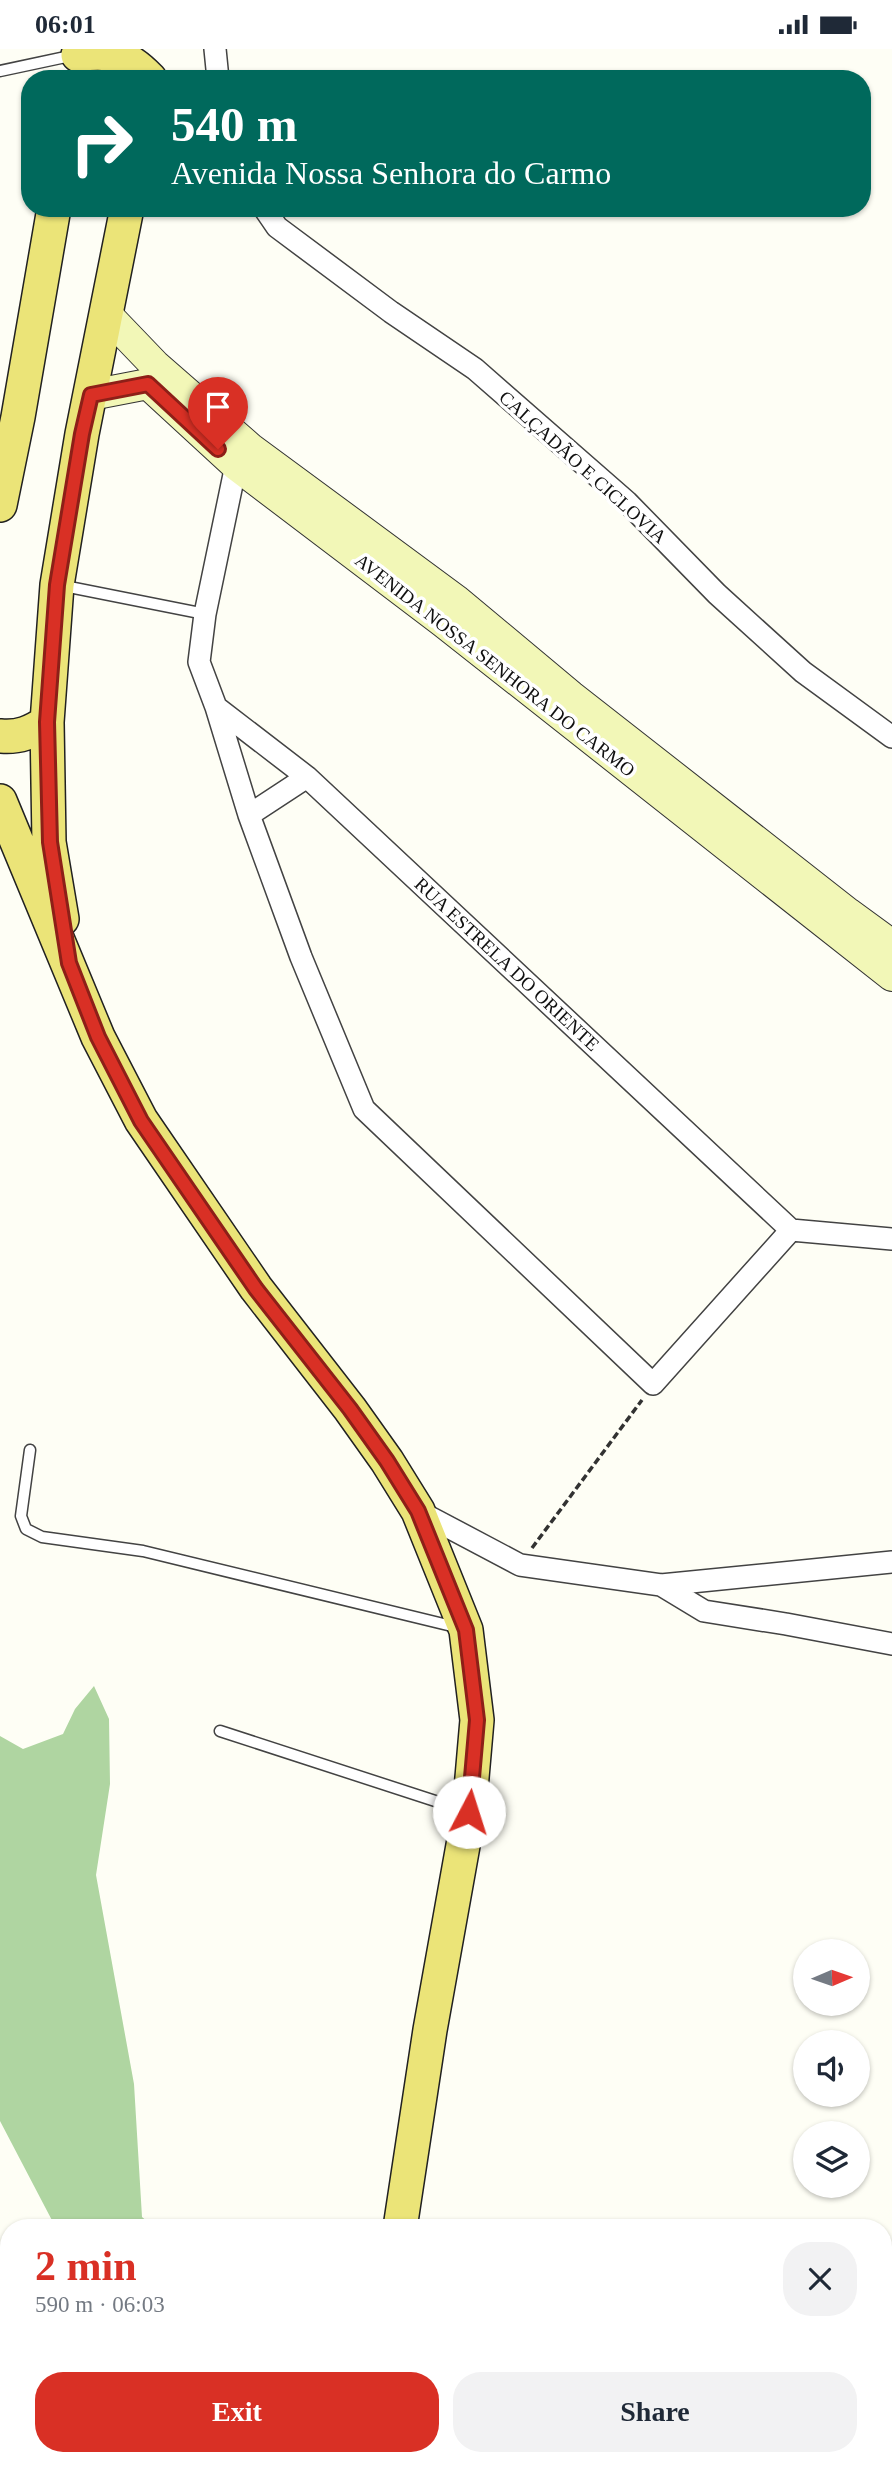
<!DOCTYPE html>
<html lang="en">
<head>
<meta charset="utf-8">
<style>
	:root { --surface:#fff; --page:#f2f2f3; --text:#1f2937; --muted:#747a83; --accent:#d93025 }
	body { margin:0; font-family:"Times New Roman",serif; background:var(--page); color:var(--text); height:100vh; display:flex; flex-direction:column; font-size:26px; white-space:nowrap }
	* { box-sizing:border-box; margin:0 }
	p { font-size:23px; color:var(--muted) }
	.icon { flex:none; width:38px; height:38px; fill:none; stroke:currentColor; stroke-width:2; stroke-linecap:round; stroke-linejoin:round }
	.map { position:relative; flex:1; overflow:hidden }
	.details { position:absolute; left:0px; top:2170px; width:892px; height:247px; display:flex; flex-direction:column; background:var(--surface); border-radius:28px 28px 0 0; box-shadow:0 2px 5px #0004 }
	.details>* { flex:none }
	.hud { position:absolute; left:21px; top:21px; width:850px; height:147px; border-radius:28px; box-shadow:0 2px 5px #0004; background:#00695c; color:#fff; overflow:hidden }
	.needle { width:46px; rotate:88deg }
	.tools { position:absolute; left:793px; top:1890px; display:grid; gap:14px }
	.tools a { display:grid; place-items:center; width:77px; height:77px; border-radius:50%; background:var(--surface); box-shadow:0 2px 5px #0004; font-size:35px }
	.pin { position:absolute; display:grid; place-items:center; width:60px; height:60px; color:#fff; margin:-72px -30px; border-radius:50% 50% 50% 0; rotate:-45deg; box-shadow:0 0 7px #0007 }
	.pin .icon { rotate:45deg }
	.me { position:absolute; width:77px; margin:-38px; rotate:5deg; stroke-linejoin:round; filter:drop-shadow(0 0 5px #0008) }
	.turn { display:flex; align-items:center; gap:24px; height:147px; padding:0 35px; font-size:32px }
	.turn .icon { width:91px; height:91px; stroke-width:2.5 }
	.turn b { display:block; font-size:49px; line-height:60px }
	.round { display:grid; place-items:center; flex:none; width:74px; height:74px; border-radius:28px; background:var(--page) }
	.headline { display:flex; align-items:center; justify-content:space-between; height:119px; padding:0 35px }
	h1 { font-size:42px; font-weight:800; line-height:52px; color:var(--accent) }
	.button { display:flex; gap:14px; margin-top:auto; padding:14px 35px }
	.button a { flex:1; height:80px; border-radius:28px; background:var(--accent); color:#fff; font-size:28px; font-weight:800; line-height:80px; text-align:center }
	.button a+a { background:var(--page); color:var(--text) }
	.status { display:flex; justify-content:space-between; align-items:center; height:49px; padding:0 35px; background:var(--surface); direction:ltr }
	.status svg { height:19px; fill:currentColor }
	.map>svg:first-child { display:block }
	.forest { fill:#afd5a1 }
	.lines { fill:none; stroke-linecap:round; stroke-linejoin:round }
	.lane-casing { stroke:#434343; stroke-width:13 }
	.street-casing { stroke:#434343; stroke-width:24 }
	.secondary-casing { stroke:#323232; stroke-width:32 }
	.primary-casing { stroke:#212121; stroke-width:36 }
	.path { stroke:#323232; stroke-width:3.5; stroke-dasharray:7 3.5; stroke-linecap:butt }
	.lane { stroke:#fff; stroke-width:10 }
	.street { stroke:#fff; stroke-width:21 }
	.secondary { stroke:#f2f7b7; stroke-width:30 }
	.primary { stroke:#ebe478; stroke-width:33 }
	.route-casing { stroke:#8d1f18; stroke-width:18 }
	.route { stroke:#d93025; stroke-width:12 }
	.labels { text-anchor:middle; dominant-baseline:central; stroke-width:7; stroke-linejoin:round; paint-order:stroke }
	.street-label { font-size:19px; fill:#101010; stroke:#fff }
</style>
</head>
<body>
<div class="status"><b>06:01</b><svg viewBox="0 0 49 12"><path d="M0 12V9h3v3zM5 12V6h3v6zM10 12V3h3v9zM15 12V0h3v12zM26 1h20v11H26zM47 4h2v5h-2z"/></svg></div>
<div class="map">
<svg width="892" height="2416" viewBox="0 0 892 2416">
	<rect width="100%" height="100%" fill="#fefef5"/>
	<path class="forest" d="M94,1637l15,33 1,65 -14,91 38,209 8,133 13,11h-99l-56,-107v-385l23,13 40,-15 12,-25z
		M200,2408h117l-1,8h-114z"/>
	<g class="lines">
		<g class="lane-casing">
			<path id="lane" d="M0,22l75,-16
				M59,536l146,29
				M30,1401l-9,66 5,13 16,8 101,14 317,77
				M220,1682l246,80"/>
		</g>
		<g class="street-casing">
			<path id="street" d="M215,0l3,30
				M264,159l13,19 114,85 84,57 152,133 90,92 86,78 89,65
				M243,408l-7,8 -31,149 -6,48 17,45 33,108 52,142 63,152 289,275 138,-154
				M216,658l91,70 484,453
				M249,766l58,-38
				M791,1181l101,9
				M418,1462l102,54 141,20 43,26 82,13 106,20
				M661,1536l231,-23
				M385,2408l12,8"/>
		</g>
		<g class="secondary-casing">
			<path id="secondary" d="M107,266l48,50 95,83 206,152 115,96 277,217 44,32
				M91,346l57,-11 88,81 207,157 449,354"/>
		</g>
		<g class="primary-casing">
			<path id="primary" d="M78,6c33,-5 49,0 72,24
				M0,456l18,-88 36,-209
				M0,687c19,2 32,-4 47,-14
				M0,752l98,236 43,83 115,168 94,121 37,52 31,50 48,119 11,90 -8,92 -39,218 -30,198
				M62,870l-13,-77 -2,-120 10,-137 25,-151 45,-226
				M362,2416l2,-8"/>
		</g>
		<path class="path" d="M532,1499l110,-148
			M0,2343l9,8
			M70,2408l8,8"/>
		<use href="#lane" class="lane"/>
		<use href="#street" class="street"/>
		<use href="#secondary" class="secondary"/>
		<use href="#primary" class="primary"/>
	</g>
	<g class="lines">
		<g class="route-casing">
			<path id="route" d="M218,400l-70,-65 -57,11 -9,39 -25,151 -10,137 3,120 19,121 29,74 43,84 115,168 94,120 37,52 31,50 48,119 11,90 -8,92"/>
		</g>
		<use href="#route" class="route"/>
	</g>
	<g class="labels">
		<g class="street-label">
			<text transform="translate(583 418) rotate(42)">CALÇADÃO E CICLOVIA</text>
			<text transform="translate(495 616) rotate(38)">AVENIDA NOSSA SENHORA DO CARMO</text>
			<text transform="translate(507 915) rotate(43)">RUA ESTRELA DO ORIENTE</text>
		</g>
	</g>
</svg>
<div class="tools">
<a><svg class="needle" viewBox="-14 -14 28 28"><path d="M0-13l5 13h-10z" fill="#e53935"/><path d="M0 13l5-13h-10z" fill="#747a83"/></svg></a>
<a><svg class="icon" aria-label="sound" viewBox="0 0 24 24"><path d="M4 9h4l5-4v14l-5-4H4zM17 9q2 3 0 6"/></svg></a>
<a><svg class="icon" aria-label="layers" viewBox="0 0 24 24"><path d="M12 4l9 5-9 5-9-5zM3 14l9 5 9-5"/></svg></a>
</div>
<div class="pin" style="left:218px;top:400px;background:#d93025"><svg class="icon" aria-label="arrive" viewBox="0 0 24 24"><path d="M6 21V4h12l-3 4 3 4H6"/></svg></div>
<svg class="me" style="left:469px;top:1763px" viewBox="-20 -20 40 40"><circle r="19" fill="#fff"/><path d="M0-13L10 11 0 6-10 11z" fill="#d93025"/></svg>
<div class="hud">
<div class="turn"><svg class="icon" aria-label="right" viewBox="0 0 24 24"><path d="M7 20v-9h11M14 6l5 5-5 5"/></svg><div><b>540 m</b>Avenida Nossa Senhora do Carmo</div></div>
</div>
<section class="details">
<div class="headline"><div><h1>2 min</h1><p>590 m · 06:03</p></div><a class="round"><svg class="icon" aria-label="close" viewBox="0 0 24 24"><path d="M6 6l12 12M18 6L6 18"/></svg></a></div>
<div class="button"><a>Exit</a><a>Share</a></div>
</section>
</div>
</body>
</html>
